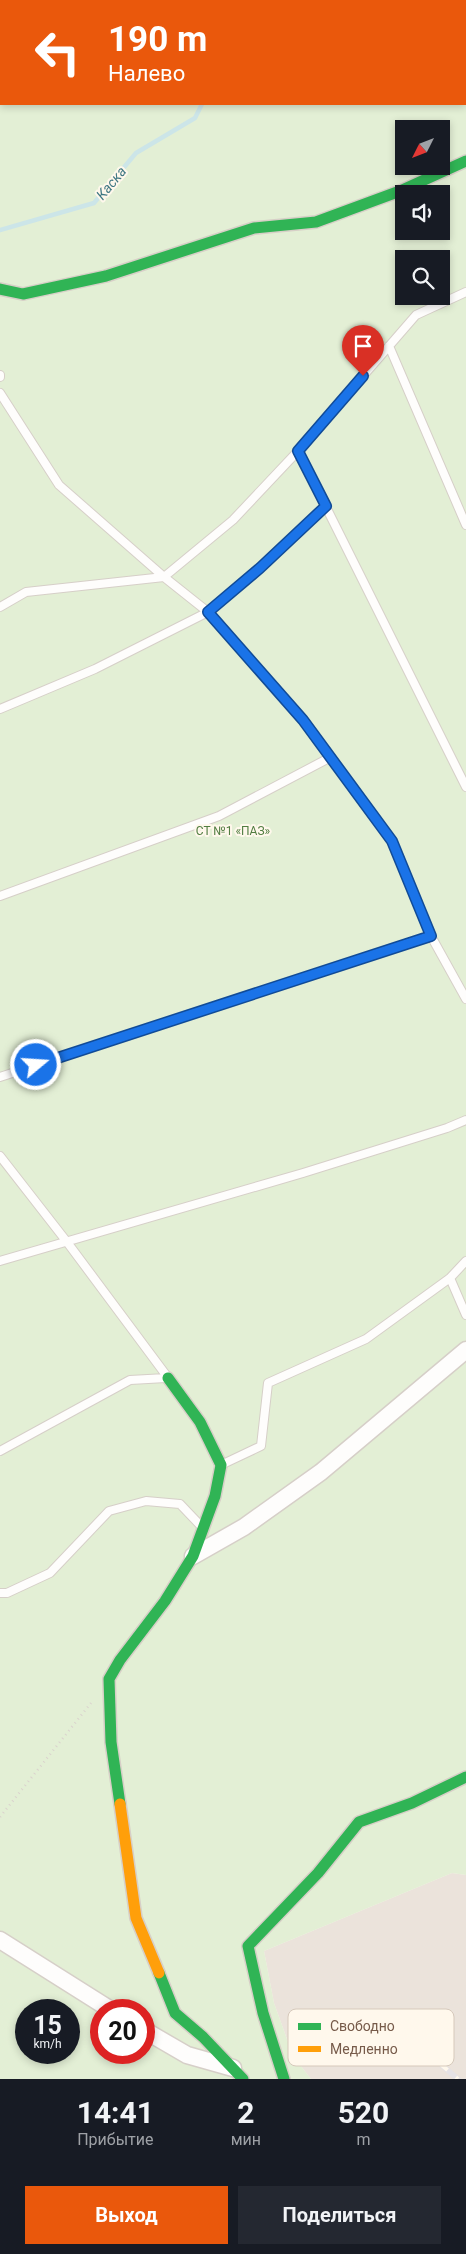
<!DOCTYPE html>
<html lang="ru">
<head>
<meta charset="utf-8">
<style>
	:root { --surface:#171b24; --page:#242831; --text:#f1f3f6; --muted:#9ea1a6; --accent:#ea580c }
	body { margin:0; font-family:Roboto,sans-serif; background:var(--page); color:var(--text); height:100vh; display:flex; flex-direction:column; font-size:19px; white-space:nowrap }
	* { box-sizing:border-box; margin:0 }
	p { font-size:16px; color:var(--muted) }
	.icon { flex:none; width:28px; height:28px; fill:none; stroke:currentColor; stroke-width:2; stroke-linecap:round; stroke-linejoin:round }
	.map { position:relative; height:2079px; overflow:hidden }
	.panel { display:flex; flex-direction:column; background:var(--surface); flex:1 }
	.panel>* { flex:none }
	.guide { position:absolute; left:0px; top:0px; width:466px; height:105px; box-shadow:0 2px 8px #0003; background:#ea580c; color:#fff; overflow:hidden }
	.needle { width:32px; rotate:228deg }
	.buttons { position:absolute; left:395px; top:120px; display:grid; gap:10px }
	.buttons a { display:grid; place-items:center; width:55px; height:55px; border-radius:0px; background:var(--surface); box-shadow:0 2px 8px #0003; font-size:25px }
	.speed { position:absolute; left:15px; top:1999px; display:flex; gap:10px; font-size:25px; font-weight:700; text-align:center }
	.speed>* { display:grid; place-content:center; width:65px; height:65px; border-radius:50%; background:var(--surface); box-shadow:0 2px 8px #0003; line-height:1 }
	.speed small { font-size:12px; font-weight:400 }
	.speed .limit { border:8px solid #d22; background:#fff; color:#111 }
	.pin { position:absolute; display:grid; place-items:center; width:42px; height:42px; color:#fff; margin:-51px -21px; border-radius:50% 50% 50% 0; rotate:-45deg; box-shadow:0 0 5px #0007 }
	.pin .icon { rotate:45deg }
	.me { position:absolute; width:55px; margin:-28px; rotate:72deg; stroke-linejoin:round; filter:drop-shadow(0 0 4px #0008) }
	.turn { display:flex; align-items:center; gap:18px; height:105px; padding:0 25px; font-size:22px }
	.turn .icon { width:65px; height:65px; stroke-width:2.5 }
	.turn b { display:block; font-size:35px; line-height:42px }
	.eta { display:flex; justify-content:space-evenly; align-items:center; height:85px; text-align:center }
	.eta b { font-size:30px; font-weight:700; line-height:35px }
	.cta { display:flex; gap:10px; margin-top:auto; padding:10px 25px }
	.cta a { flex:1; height:58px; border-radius:0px; background:var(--accent); color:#fff; font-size:20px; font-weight:700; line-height:58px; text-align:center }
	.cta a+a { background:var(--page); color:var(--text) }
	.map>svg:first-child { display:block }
	.industrial { fill:#ebe3db }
	.green { fill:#e3efd5; fill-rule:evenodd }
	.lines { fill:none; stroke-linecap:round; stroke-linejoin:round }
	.stream { stroke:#cce5e8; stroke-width:4.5 }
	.lane-casing { stroke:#d6cfc8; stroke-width:10 }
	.street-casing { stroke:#d6cfc8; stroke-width:19 }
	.fast-casing { stroke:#d7cfc7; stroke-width:14 }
	.slow-casing { stroke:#d7cfc7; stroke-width:14 }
	.path { stroke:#dad2cd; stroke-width:2.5; stroke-dasharray:1 4; stroke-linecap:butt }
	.lane { stroke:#fefdfc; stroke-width:8 }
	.street { stroke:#fefdfc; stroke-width:16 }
	.fast { stroke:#30b455; stroke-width:11 }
	.slow { stroke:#ff9f0a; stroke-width:11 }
	.rail-casing { stroke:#e5e2e5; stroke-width:5.5 }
	.rail { stroke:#fff8ec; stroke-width:4; stroke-dasharray:11; stroke-linecap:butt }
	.route-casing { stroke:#114b97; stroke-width:12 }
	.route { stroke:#1a73e8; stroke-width:9 }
	.labels { text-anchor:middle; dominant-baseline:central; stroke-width:4; stroke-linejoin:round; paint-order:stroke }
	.park-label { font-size:12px; fill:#517d41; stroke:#fff8ec }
	.water-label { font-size:14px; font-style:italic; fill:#3f7783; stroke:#fff8ec }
	.key { fill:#fff8ec; stroke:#d6c9bb; stroke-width:1 }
	.key-label { font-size:14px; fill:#765a49 }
</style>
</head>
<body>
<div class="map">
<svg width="466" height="2079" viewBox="0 0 466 2079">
	<rect width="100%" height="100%" fill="#f7f3eb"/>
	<path class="industrial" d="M452,1873l14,2v204h-155l-18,-23 -19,-53 -10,-52z"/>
	<path class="green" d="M0,0h466v1875l-14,-2 -188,78 10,52 19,53 18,23h-311zM1,1h464v103h-464zM404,129h37v37h-37zM404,194h37v37h-37zM404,259h37v37h-37zM26,2010h43v42h-43zM101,2010h43v42h-43z"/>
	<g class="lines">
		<path class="stream" d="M413,0h2
			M321,1l2,-1
			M0,230l94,-27 42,-50 59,-35 7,-14"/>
		<g class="lane-casing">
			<path id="lane" d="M32,0l3,1
				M145,0l2,1
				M389,346l77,179
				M0,377v-2
				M0,393l59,92 105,92 44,35 95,107 89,122 39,95 35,63
				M298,451l168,336
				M0,607l26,-15 138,-15 69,-57 65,-69 118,-136 50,-23
				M0,709l95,-40 113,-57 52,-44 66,-62
				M0,896l219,-80 112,-59
				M0,1077l431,-141
				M0,1156l67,86 99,133
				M0,1261l303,-88 144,-45 19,-8
				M450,1278l16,37
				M0,1451l130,-71 36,-2
				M223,1464l38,-18 7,-63 98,-44 84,-61 16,-17
				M0,1593h7l43,-20 59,-62 37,-10 34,3 20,21"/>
		</g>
		<g class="street-casing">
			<path id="street" d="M193,1556l51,-29 77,-55 145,-122
				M0,1940l111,70
				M144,2030l43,25 46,13"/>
		</g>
		<g class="fast-casing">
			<path id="fast" d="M0,289l23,5 83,-18 148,-48 62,-6 84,-31 66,-30
				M120,1804l-9,-62 -2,-63 11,-19 45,-59 28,-45 22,-60 6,-31 -21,-43 -32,-44
				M159,1973l16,40 28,24 40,42
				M284,2079l-21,-66 -15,-67 70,-73 41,-51 53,-19 54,-26"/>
		</g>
		<g class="slow-casing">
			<path id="slow" d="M120,1804l16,114 23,55"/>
		</g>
		<path class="path" d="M222,1l3,-1
			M0,91h1
			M0,1817l91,-114"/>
		<use href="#lane" class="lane"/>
		<use href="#street" class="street"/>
		<use href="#fast" class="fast"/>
		<use href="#slow" class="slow"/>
		<g class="rail-casing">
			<path id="rail" d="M389,2020l69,59"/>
		</g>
		<use href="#rail" class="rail"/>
	</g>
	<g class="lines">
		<g class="route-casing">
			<path id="route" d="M36,1065l395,-129 -39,-95 -89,-121 -95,-108 52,-44 66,-62 -28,-55 65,-75"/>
		</g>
		<use href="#route" class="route"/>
	</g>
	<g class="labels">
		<g class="park-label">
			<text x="233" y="831">СТ №1 «ПАЗ»</text>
		</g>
		<g class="water-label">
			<text transform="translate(111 183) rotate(-50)">Каска</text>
		</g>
	</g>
	<rect x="288" y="2009" width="166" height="57" rx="8" class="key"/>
	<rect x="298" y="2023" width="23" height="7" fill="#30b455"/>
	<rect x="298" y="2046" width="23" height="6" fill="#ff9f0a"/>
	<g class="key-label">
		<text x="330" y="2031">Свободно</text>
		<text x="330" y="2054">Медленно</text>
	</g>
</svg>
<div class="buttons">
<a><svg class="needle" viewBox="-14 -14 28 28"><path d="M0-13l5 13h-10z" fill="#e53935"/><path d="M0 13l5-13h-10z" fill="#9ea1a6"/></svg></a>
<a><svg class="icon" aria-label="sound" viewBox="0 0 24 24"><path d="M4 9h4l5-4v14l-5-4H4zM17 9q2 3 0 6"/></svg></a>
<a><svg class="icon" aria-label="search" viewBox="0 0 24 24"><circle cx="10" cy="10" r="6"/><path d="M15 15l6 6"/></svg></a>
</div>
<div class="speed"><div>15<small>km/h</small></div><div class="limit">20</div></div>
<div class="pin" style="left:363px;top:376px;background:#d93025"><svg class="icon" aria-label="arrive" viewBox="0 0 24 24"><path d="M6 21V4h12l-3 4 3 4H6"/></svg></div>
<svg class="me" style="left:36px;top:1065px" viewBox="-20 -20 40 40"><circle r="17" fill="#1a73e8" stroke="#fff" stroke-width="3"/><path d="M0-11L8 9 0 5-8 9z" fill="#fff"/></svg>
<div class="guide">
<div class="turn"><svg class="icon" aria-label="left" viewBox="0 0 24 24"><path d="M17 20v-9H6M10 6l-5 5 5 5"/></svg><div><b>190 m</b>Налево</div></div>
</div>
</div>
<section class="panel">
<div class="eta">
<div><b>14:41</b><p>Прибытие</p></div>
<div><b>2</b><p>мин</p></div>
<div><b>520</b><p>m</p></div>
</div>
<div class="cta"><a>Выход</a><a>Поделиться</a></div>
</section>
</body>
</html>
